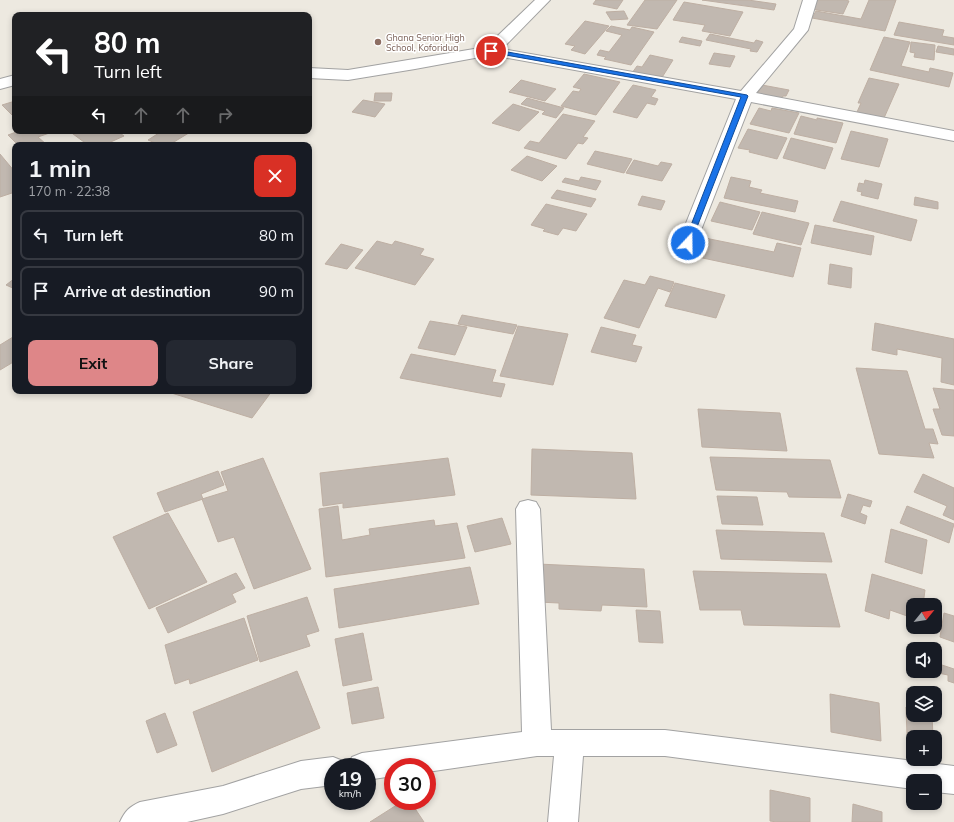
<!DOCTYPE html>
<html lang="en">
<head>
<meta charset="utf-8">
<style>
	:root { --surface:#171b24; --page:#242831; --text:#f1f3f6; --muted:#9ea1a6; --line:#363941; --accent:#de8688 }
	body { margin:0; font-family:Mulish,sans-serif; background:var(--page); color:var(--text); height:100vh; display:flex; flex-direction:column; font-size:15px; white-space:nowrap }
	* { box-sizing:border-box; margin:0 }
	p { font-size:13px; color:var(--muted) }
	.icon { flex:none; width:22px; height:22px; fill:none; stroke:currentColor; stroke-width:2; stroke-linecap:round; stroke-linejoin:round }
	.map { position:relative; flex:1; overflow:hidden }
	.drawer { position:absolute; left:12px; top:142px; width:300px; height:252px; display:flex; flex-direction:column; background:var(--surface); border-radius:8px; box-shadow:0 2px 6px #0003 }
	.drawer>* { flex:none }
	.hud { position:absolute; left:12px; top:12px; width:300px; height:122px; border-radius:8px; box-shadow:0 2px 6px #0003; background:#202124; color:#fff; overflow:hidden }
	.needle { width:26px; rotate:60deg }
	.tools { position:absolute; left:906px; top:598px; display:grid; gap:8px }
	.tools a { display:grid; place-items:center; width:36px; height:36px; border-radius:8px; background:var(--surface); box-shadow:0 2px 6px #0003; font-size:20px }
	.speed { position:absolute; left:324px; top:758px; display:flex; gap:8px; font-size:20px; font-weight:700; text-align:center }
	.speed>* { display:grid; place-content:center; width:52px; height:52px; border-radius:50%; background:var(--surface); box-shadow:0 2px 6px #0003; line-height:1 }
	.speed small { font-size:10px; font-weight:400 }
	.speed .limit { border:6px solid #d22; background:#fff; color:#111 }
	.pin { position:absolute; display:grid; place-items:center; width:34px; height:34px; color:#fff; margin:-17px; border:2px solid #fff; border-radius:50%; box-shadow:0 1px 4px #0007 }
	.me { position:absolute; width:44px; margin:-22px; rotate:21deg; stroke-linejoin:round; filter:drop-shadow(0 0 3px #0008) }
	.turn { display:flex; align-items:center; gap:14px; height:84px; padding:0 16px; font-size:18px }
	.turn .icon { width:52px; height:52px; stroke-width:2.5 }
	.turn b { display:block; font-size:28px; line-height:34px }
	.lanes { display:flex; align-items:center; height:38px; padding:0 16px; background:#0003; justify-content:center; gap:20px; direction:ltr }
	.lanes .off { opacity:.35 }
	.round { display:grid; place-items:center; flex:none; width:42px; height:42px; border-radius:8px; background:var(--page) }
	.head { display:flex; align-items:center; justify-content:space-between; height:68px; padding:0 16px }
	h1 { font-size:24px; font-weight:700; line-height:30px }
	.cta { display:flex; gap:8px; margin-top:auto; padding:8px 16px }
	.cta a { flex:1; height:46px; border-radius:8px; background:var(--accent); color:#111; font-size:16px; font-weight:700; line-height:46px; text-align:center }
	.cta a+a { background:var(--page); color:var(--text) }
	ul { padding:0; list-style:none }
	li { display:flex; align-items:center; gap:12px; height:50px; margin:0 8px 6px; padding:0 8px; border:2px solid var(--line); border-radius:8px }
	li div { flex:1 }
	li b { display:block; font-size:15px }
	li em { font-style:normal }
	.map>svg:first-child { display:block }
	.building { fill:#c1b8b0; stroke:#beafa3 }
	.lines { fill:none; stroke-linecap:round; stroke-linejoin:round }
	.minor-casing { stroke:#a2a2a2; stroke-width:2 }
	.minor { fill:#fff; fill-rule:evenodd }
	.route { fill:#1a73e8; stroke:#114b97 }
	.education-dot { fill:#8d6e63; stroke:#fff; stroke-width:1.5 }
	.labels { text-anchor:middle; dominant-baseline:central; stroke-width:3; stroke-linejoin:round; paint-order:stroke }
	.far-education-label { font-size:9px; fill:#785e54; stroke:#fff; text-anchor:start }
</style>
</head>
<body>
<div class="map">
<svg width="954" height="822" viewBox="0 0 954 822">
	<rect width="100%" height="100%" fill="#ede9e0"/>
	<path class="building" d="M596,0h27l-6,9 -24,-5z
		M645,0h32l-20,29 -30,-4z
		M702,0h46l28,4 -2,6z
		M814,0h31l4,1 -6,13 -33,-5z
		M869,0h27l-11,31 -73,-13 4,-7 45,8z
		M684,2l59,10 -13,24 -28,-5 3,-6 -32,-5z
		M624,11l4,8 -17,1 -5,-8z
		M585,21l24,5 -24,28 -14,-4 4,-4 -10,-2z
		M899,22l45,8 -2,6 12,2v7l-60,-10z
		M611,26l19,4 2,-3 22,5 -23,33 -27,-6 2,-2 -9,-2 3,-5 9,2 13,-17 -16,-4z
		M710,34l44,9 2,-3 7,2 -6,10 -7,-1 1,-2 -45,-9z
		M682,37l20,4 -2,5 -21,-4z
		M884,37l26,5 -9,24 28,6 1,-4 23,5 -4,14 -79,-17z
		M911,42l24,3 -1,15 -20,-3 1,-4 -5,-1z
		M938,46l16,3v6l-18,-3z
		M714,53l21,3 -5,11 -21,-3z
		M650,55l23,5 -12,19 -29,-6 5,-7 5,1z
		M584,74l36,8 -24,33 -35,-9 12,-15 6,1 2,-3 -8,-2z
		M869,78l30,6 -15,34 -27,-6 4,-9h-3z
		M521,80l35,9 -11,12 -36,-9z
		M633,85l23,5 -5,7 7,2 -3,6 -8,-2 -10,15 -24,-6z
		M762,85l27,5 -3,6h-3l-2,3 -24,-5z
		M375,93h17l-1,8h-17z
		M527,98l37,10 -8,10 -14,-4 3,-3 -24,-7z
		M363,100l22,4 -10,13 -23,-5z
		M15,101v17l-13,-13z
		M513,104l26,8 -20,19 -27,-8z
		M759,108l12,3 1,-3 27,5 -10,20 -39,-9z
		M563,114l32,7 -12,16 5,1 -5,6 -5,-1 -12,16 -42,-11 6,-7 9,2z
		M801,116l16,4v-2l26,5 -7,20 -42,-9z
		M748,129l39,9 -10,21 -28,-7 1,-2 -12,-2z
		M19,131h36l-17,6 9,8h-29l-10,-10z
		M69,131h48l7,5 -20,9h-16z
		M162,131h30l-23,14h-9l-12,-5z
		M851,131l37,8 -9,28 -38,-8z
		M791,138l42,10 -8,21 -42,-11z
		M595,151l37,8 -8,14 -37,-9z
		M0,154l15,18v20l-15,5z
		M527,156l30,10 -15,15 -31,-11z
		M634,160l24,6 3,-4 11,2 -10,17 -36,-8z
		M581,177l20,4 -5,9 -34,-8 3,-4 14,3z
		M731,177l20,4 -2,6 13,3 -2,3 38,8 -3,11 -71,-14z
		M865,180l17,4 -4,15 -17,-4 1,-3 -5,-1 2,-8 5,1z
		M557,190l39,9 -5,8 -40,-9z
		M642,196l23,5 -4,9 -23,-5z
		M915,197l23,5v7l-24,-4z
		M841,201l76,19 -6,21 -78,-20z
		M720,202l40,10 -8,18 -41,-9z
		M546,204l41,10 -11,17 -13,-3 -5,7 -15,-4 2,-2 -14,-4z
		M762,212l47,11 -8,22 -48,-11z
		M815,225l59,11 -3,19 -60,-12z
		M700,237l74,15 3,-9 24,5 -8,29 -100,-21z
		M377,241l15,4 3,-4 29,8 -4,6 14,4 -19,26 -60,-17z
		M341,244l22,6 -16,19 -22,-5z
		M830,264l22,4 -1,20 -23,-4z
		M650,276l24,6 -4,10 -12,-4 -19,40 -35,-10 20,-38 21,5z
		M15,278v11l-9,-4z
		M675,283l50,12 -9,23 -51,-12z
		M462,315l55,10 -4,9 -55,-10z
		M430,321l37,6 -12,28 -37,-7z
		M875,323l79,16v46l-13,-3 1,-24 -45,-9v6l-25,-5z
		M518,326l50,8 -15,51 -53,-9z
		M601,327l35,8 -4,10 10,2 -6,15 -45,-10z
		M13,337l2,1v23l-15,9v-25z
		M411,354l85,16 -4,12 13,2 -4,13 -101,-19z
		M856,368l51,3 18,58h8l5,15 -9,-1 5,15 -55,-4z
		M933,388l21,2v46l-12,-1 -9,-26h7z
		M165,391h107l-20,27z
		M698,409l82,4 7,38 -85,-4z
		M532,449l100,4 4,46 -105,-4z
		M710,457l120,3 11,38 -52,-1 -2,-5 -71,-2z
		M263,458l48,111 -57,20 -20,-52 -16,5 -16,-43 26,-8 -7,-19z
		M448,458l7,37 -112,13v-5l-20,3 -3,-33z
		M218,471l6,14 -23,9 2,5 -38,13 -8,-19z
		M923,474l31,14v32l-11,-5 4,-9 -33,-14z
		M848,494l24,7 -2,6 -7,-2 -3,8 7,3 -2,8 -24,-8z
		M717,496l40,1 6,28 -41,-1z
		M338,506l4,34 28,-5 -1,-6 65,-9 1,6 22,-3 8,35 -139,19 -7,-68z
		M907,506l47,18 -5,19 -49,-20z
		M168,513l39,69 -58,27 -36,-72z
		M502,518l9,26 -36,8 -8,-26z
		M891,529l36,11 -5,34 -37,-12z
		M716,530l108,3 8,29 -111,-3z
		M538,564l106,5 3,38 -45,-2 -1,6 -42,-2v-6l-21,-1z
		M470,567l9,37 -140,24 -5,-39z
		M693,571l133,3 14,53 -96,-2 -3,-15h-41z
		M236,573l9,15 -13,6 4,8 -68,31 -12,-25z
		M872,574l53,16 -2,15h-10v13l-23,-8 -1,9 -24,-8z
		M307,597l12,34 -13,4 4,11 -50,16 -13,-46z
		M636,610l24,1 3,32 -24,-1z
		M944,613l10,3v26l-14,-5z
		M244,618l14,42 -68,24 -1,-5 -14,5 -10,-39z
		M363,633l9,47 -29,6 -8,-47z
		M939,664l15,5v14l-6,-2v-6l-10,-2z
		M297,671l23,57 -108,44 -19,-60z
		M378,687l6,31 -32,6 -5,-31z
		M830,694l49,9 2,38 -50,-9z
		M906,707l7,2v6h19l1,22h-14l-12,-2z
		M165,713l12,32 -20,8 -11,-32z
		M770,790l40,8v24h-33l-7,-1z
		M403,801h7l14,21h-54z
		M853,804l29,8v10h-30z"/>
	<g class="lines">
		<g class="minor-casing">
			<path id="minor" d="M535,0h15l-48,49 239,42 53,-62 9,-29h14l-9,30 -52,63 198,38v10l-203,-39 -55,141 -2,4 -7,2 -7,-2 -2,-4 58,-144 -245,-44 -76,14 -67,11 -39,-2v-10l39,2 138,-23z
				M15,75v10l-15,4v-10z
				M528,500l8,2 4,7 11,221h114l289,36v28l-19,-2v-11h-22v8l-248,-33h-82l-5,66h-30l6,-66h-17l-110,16v-5h-34v9l-26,4v-13h-20l5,-10 10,-4 160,-21 -6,-223 4,-7z
				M333,757l10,4 3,6h-13v18l-32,4 -78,25 -36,8h-67c5,-11 9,-15 20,-20l83,-16 78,-25z"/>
		</g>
		<use href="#minor" class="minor"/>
	</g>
	<path class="route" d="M491,49l256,46 1,1 -58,149h-2l-4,-2 57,-146 -252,-45v-2z"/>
	<circle class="education-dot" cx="378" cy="42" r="4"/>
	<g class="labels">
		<g class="far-education-label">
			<text x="386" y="37">Ghana Senior High<tspan x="386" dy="10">School, Koforidua</tspan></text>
		</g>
	</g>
</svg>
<div class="tools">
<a><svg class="needle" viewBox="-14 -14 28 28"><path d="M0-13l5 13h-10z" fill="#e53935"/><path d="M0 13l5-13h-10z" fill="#9ea1a6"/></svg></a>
<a><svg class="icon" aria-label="sound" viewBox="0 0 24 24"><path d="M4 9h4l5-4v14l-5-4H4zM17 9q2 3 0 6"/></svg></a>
<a><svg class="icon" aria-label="layers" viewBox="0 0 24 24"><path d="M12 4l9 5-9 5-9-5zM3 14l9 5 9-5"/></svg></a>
<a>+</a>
<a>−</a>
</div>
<div class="speed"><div>19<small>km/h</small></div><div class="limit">30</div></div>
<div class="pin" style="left:491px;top:51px;background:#d93025"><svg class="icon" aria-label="arrive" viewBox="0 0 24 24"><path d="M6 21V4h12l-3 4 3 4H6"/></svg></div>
<svg class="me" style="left:688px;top:243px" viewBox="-20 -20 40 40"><circle r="17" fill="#1a73e8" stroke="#fff" stroke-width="3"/><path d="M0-11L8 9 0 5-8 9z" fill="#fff"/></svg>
<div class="hud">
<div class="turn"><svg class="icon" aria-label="left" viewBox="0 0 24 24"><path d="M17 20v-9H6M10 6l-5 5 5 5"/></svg><div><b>80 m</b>Turn left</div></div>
<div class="lanes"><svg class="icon" aria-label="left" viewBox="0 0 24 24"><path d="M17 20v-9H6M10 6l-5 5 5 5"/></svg><svg class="icon off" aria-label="ahead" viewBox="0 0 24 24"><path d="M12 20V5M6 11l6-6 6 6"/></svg><svg class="icon off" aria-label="ahead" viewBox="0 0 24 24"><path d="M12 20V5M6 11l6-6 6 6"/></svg><svg class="icon off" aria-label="right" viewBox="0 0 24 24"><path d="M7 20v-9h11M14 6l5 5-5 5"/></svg></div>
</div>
<section class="drawer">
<div class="head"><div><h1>1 min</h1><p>170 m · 22:38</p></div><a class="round" style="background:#d93025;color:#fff"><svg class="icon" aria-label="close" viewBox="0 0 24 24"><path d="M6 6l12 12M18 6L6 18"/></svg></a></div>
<ul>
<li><svg class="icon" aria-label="left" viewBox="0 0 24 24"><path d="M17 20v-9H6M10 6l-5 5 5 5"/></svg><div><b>Turn left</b></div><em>80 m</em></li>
<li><svg class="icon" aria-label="arrive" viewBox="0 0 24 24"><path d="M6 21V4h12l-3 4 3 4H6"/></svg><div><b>Arrive at destination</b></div><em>90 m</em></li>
</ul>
<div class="cta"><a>Exit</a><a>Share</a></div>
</section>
</div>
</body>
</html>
